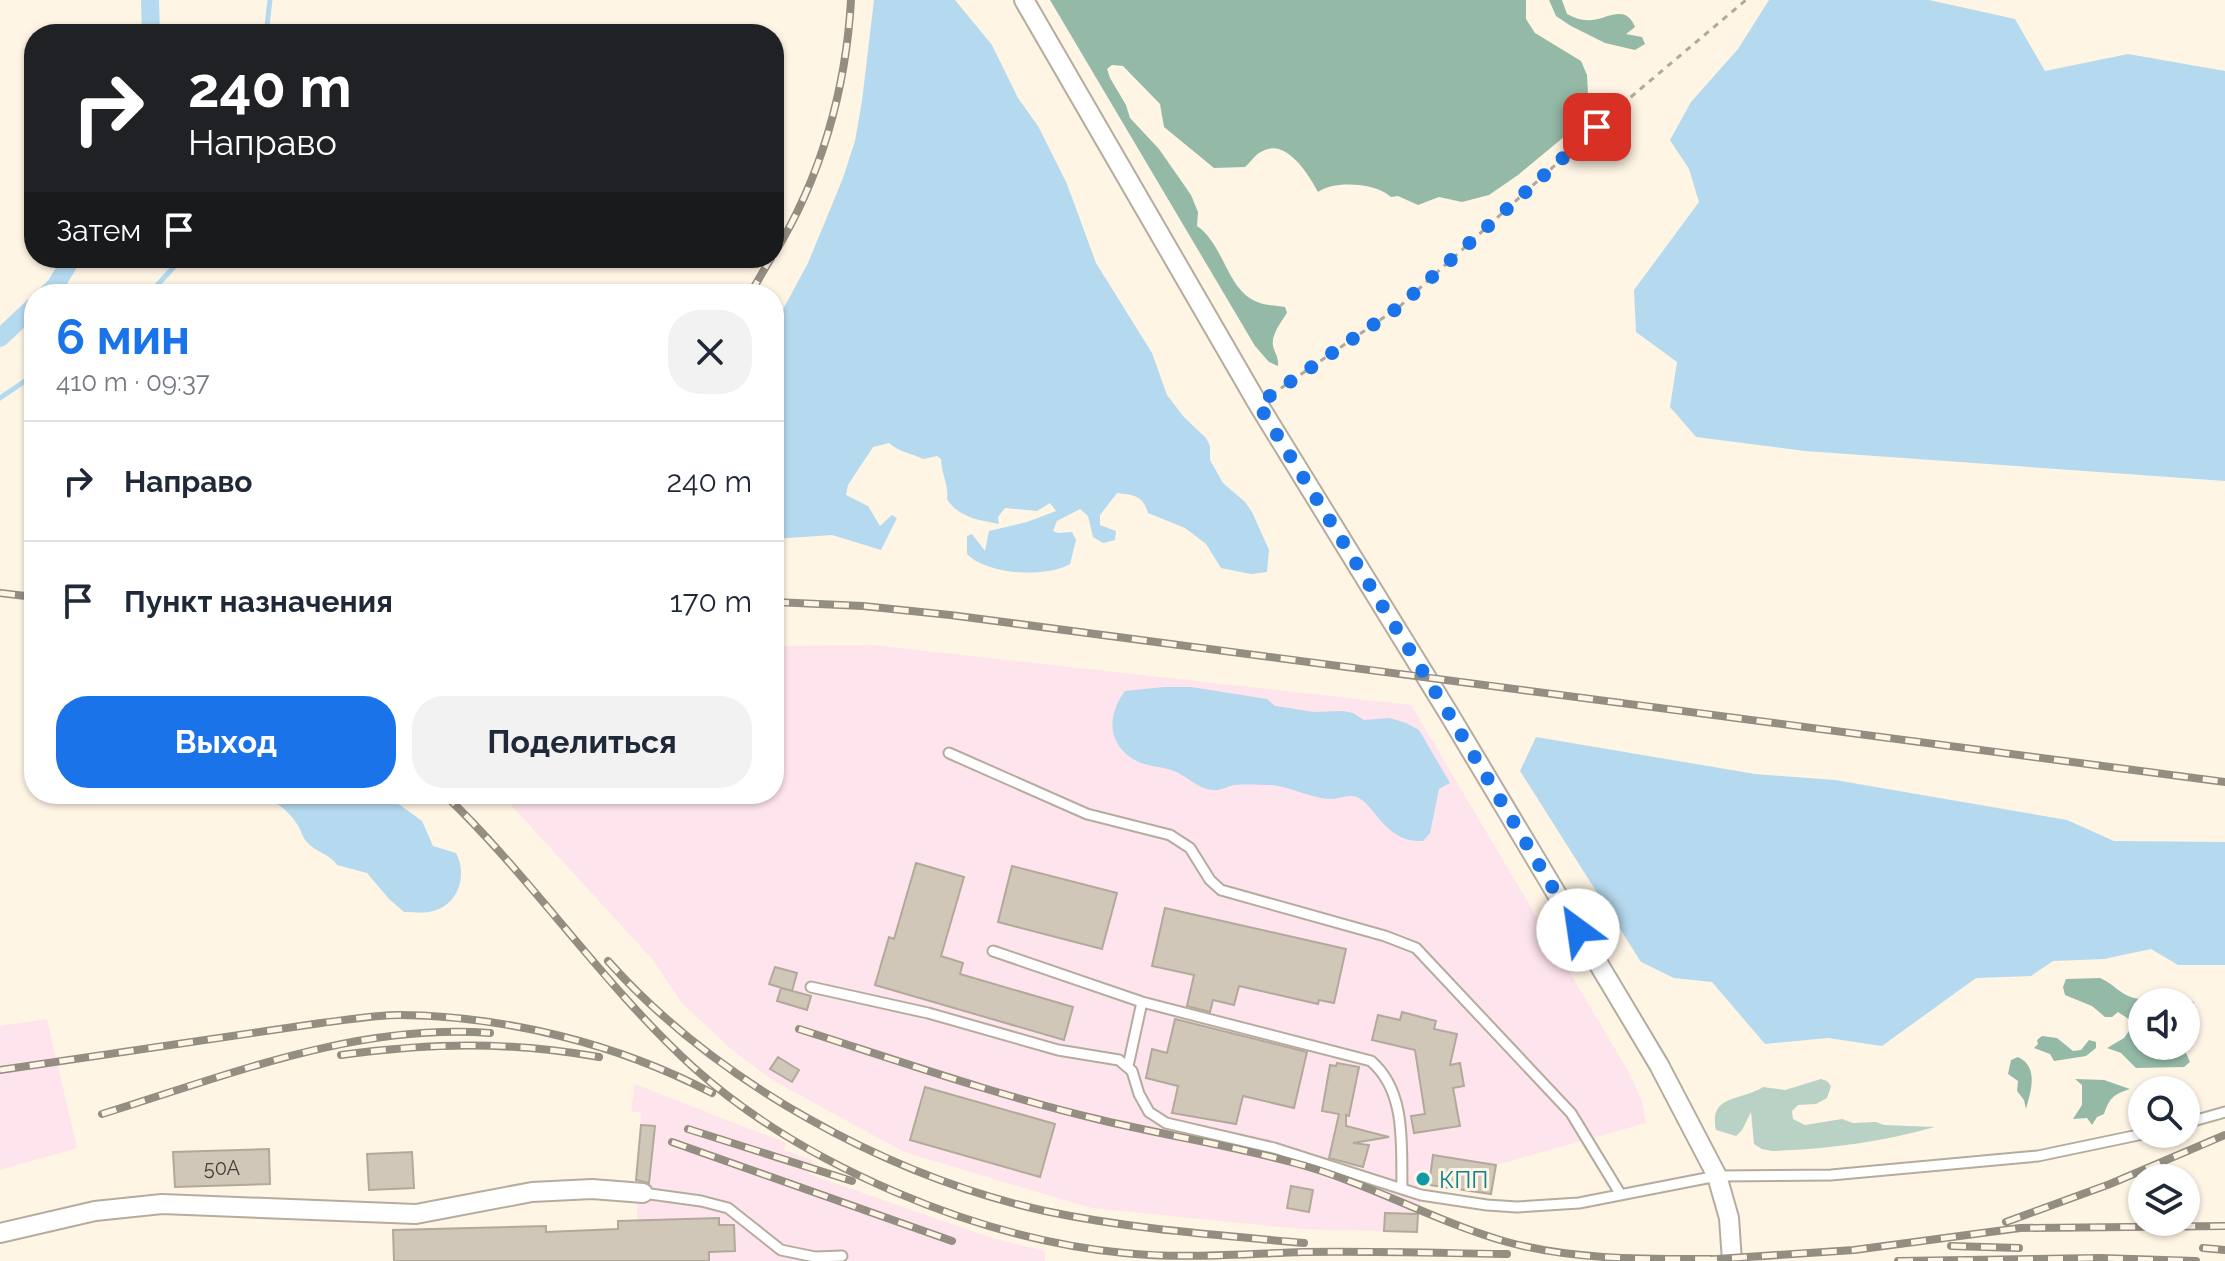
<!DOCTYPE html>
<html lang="ru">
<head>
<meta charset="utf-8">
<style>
	:root { --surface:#fff; --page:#f2f2f3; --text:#1f2937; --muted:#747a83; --line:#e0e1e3; --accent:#1a73e8 }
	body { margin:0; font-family:Raleway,sans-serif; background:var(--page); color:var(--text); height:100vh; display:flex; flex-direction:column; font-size:30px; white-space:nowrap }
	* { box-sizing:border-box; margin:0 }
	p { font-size:26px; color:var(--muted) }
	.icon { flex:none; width:44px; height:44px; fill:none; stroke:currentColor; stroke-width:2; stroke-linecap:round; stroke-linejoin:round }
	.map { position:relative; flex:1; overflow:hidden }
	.panel { position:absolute; left:24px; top:284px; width:760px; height:520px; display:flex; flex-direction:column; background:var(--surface); border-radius:32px; box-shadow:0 2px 6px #0004 }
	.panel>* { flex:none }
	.guide { position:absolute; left:24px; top:24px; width:760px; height:244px; border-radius:32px; box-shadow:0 2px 6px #0004; background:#202124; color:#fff; overflow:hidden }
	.tools { position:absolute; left:2128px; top:988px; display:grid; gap:16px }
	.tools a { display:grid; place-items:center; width:72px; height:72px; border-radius:50%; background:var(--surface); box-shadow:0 2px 6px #0004; font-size:40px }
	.pin { position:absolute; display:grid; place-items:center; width:68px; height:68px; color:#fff; margin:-34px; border-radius:16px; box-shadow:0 4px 12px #0006 }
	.me { position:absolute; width:88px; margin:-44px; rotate:329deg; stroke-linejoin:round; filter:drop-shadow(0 0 6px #0008) }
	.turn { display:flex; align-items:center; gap:28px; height:168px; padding:0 32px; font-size:36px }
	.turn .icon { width:104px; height:104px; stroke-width:2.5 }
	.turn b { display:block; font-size:56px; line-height:68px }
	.then { display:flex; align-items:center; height:76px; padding:0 32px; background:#0003; gap:16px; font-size:30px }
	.round { display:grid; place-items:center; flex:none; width:84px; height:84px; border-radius:32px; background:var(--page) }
	.summary { display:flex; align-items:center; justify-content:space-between; height:136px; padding:0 32px }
	h1 { font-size:48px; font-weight:700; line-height:60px; color:var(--accent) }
	.action { display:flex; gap:16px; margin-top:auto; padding:16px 32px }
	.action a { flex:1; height:92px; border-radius:32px; background:var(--accent); color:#fff; font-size:32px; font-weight:700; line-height:92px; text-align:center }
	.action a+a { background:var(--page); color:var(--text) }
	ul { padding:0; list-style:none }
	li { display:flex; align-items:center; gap:24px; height:120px; padding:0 32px; border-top:2px solid var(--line) }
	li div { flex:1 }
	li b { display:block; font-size:30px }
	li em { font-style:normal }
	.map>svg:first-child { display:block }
	.industrial { fill:#fee4ec }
	.green { fill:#b9d2c5 }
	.forest { fill:#94b9a6 }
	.water { fill:#b5d9ee }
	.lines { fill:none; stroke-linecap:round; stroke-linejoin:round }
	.stream { stroke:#b5d9ee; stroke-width:5 }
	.canal { stroke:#b5d9ee; stroke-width:18 }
	.building { fill:#d1c7b8; stroke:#b2a99b; stroke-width:2 }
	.service-casing { stroke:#b6ac9e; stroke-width:13 }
	.minor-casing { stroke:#b6ac9e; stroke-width:22 }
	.path { stroke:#b1a99d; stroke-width:3; stroke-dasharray:6 6; stroke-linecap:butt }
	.service { stroke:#fff; stroke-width:9 }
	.minor { stroke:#fff; stroke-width:18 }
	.rail-casing { stroke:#948d82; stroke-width:8 }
	.rail { stroke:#fff5e5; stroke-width:5; stroke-dasharray:15; stroke-linecap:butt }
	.route { stroke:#1a73e8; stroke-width:14; stroke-dasharray:0 25.2 }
	.culture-dot { fill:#0f9aa8; stroke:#fff5e5; stroke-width:3 }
	.labels { text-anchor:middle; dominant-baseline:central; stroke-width:6; stroke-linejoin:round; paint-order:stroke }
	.number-label { font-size:20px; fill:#443e37 }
	.culture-label { font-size:24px; fill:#0d838f; stroke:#fff5e5; text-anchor:start }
</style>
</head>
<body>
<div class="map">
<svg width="2225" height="1261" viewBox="0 0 2225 1261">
	<rect width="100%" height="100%" fill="#fff5e5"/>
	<path class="industrial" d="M872,645l539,60 216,364 15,32 4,22 -150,42 -5,29 -65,-10 -5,11 -4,37 -117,-3 -208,-21 -18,-5 -170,-51 -132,-72 -41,-31 -49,-46 -30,-44 -151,-165h273v-148z
		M47,1019l30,129 -77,22v-144z
		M635,1084l151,59 -2,7 28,10 -3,14 183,64 53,13v10h-336v-9l26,-1 -1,-26h-15v-7l-82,3 1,-38 -2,-1 5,-69 -10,-2z"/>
	<path class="green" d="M1821,1079l6,2 4,5 -4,12 -11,6 -18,1 -6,6 1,8 12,6 37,-6 11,4 23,-1 8,3 51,2c-53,15 -107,22 -163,24l-10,-2 -8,-5 -3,-32 -9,18 -6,6 -20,-6c-8,-36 26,-29 47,-43l22,3z"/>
	<path class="forest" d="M1050,0h476v19l9,14 46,28 6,14 1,19 -9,22 -14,20 -47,39 -29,20 -27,7 -23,-5 -21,8 -20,-9 -7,1c-14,-14 -57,-17 -73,-5 -10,-18 -33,-57 -59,-39 -5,3 -9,10 -14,14l-31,1 -50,-41 -4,-23 -37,-38 -11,-1 -5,4 3,9 16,27 4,13 29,31 32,46 7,17 -1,14c28,19 30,67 63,77 8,3 17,2 25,4l2,6c-6,9 -16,22 -14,33 2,8 6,11 5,20l-9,-4 -14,-16z
		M1549,0h13l5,14c8,4 15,7 25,6 17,-2 34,-16 43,7l-9,7 16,3 3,7 -10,6 -30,-7 -34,-17 -15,-10z
		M2100,978c13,5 19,16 34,20 20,5 40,0 60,4l-3,10 -5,4v-14h-44v44h41l7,16 -6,5 -48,1 -15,-15 -14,-5 17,-10 7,-10 -1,-8 -12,-8 -6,5h-7l-13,-11 -27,-11 -2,-8 3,-8z
		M2042,1036l15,2 16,13 8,-1 8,-10 7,2v6l-10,8 -32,5 -4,-7 -16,-6 4,-4 -1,-4z
		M2018,1057c21,10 13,33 8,52l-2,-9 -7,-9 1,-10 -10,-7 3,-14z
		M2075,1079l29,1 26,9c-17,6 -20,8 -26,25l-7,3 -5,8 -5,-7 -14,1 9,-14v-20z"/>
	<path class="water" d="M874,0h81l37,45 26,53 20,28 29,58 29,79 56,90 15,42 16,21 23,22 4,8v14l13,23 22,19 7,10 17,38 -2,22 -16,2 -30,-6 -15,-24 -21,-16 -37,-15c-5,-18 -15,-18 -31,-20l-17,22v10l16,6 -1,9 -12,3 -10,-6 -5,-21 -8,-7 -23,12 -4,10 5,2 14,-1 4,8 -6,24c-24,14 -83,11 -103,-10v-18l5,-2 13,17 4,-20 38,-9 29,-11 -6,-8 -13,8 -32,-3 -7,9 1,7c-21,-4 -41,-7 -52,-25 2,-14 -6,-26 -6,-40l-4,-3 -14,3c-12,-6 -24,-7 -34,-16l-16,4 -25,38 -2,10 22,11 12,20 12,-11 5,3 -16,32 -49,-15 -58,4v-22l5,-17 -5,-10v-164l34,-63 35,-85 12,-37 7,-40z
		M1769,0h160l86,19 30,52 83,-17 97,17v410l-420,-30 -109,-14 -26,-30 7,-45 -41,-30 -2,-42 65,-88 -10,-33 -19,-29 21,-38 47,-53z
		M1164,687h27l76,12 8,7 14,2 25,4 29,-1 10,2 11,7 26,-2 16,5 13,7 31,53 -11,6 -9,44 -7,8c-43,2 -50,-47 -73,-45 -6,0 -12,3 -18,3 -21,0 -40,-12 -60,-14 -12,0 -25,-1 -37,0 -8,1 -14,6 -23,5 -14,-1 -25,-14 -38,-19 -13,-5 -29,-4 -41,-12 -27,-17 -25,-45 -8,-68z
		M1536,737l219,37 80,6 232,40 47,21 111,1v123h-47l-27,-16 -47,10 -51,2 -22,15 -55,2 -94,68 -54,-8 -63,6 -53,-62 -38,-4 -33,-16 -121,-191z
		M255,794h130l37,27 11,25 23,7c11,20 4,49 -20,57 -10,4 -21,2 -32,2l-15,-13 -22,-26 -30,-8c-8,-12 -21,-12 -31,-24 -4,-4 -5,-12 -9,-17 -10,-15 -24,-26 -42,-30z"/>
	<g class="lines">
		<path class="stream" d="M266,34l4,-34
			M149,294l33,-36
			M0,398l34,-23"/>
		<path class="canal" d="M150,0l1,34
			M47,294l9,-9 16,-27
			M0,338l34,-32"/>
	</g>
	<path class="building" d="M916,863l48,14 -23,79 22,7 -3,11 113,33 -9,33 -189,-55 14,-48 5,2z
		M1012,866l105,27 -15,56 -104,-27z
		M1165,908l181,41 -12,54 -15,-3 -1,4 -79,-18 -5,19 -21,-5 -3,12 -23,-6 7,-31 -42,-9z
		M775,967l22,6 -5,18 -23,-7z
		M781,988l30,8 -4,14 -30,-9z
		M1402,1012l34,9 -2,8 23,5 -7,31 10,-2 4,23 -11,2 7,38 -46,7 -3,-17 14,-2 -10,-64 -43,-10 6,-25 22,5z
		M1175,1019l132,33 -13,56 -51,-12 -7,28 -64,-11 6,-27 -32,-8 6,-29 15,4z
		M778,1057l21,13 -7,12 -22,-13z
		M1337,1063l22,4 -10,49 -3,-1v11l43,11 -36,6 16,2 -6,22 -34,-9 10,-44 -17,-3 8,-46 6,1z
		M925,1087l130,37 -15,53 -130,-37z
		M641,1125l14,1 -6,57 -13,-3z
		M269,1149l1,35 -95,3 -2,-35z
		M412,1152l2,36 -45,2 -2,-36z
		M1433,1155l63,10 -5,29 -62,-9z
		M1291,1186l22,4 -4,22 -22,-4z
		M1385,1213l33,1 -1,18 -33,-1z
		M719,1218v7h15l1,26 -26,1v9h-315l-1,-31 153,-4v6l72,-3v-8z"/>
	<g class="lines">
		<g class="service-casing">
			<path id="service" d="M949,753l138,61 83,21 20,13 20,32 11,10 164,46 31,12 155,165 50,82
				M993,951l149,51 229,59c36,31 30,85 31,128
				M811,987l117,26 130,37 61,10 13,11 7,23 10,18 17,11 108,25 147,47 66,10 30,2 62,-4 138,-27 114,-1 207,-19 105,-22
				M1128,1066l14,-64
				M2186,1123l39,-11
				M643,1193l58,8 27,7 53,42 34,7 27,-1"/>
		</g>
		<g class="minor-casing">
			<path id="minor" d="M1024,0l234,404 191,310 210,351 58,111 12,42 3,43
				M0,1233l95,-22 67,-7 254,10 116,-22 60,-3 51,4"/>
		</g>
		<path class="path" d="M1271,395l128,-88 220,-200 127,-107"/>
		<use href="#service" class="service"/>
		<use href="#minor" class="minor"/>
		<g class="rail-casing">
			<path id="rail" d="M774,254c47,-76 72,-165 77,-254
				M750,294l21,-36
				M0,593l34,4
				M774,602l89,4 87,9 1275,167
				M444,794c89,85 158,190 249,273 110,99 285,172 431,186 59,6 120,1 179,-1 68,-1 136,1 204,2
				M608,961c108,121 279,215 437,250 85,18 173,24 259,32
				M799,1029c100,32 200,67 302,91 63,15 127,25 190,42 74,19 142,59 216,80 66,18 137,17 205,17
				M341,1055c90,-12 167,-14 258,2
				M0,1070l321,-47c26,-3 52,-8 79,-8 106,1 218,29 312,78
				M102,1114c127,-39 254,-91 388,-81
				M688,1129l164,52
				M672,1142l280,99
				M2006,1222l104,-38 115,-49
				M1951,1246l68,2
				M2203,1248l22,2
				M1702,1260l152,-10 166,-22 205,-2
				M1898,1261l202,-3 96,3"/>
		</g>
		<use href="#rail" class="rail"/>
	</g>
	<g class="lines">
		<path class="route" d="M1578,930l-129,-216 -191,-310 141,-97 198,-180"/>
	</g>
	<circle class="culture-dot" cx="1423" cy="1179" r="8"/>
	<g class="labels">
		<g class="number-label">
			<text x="222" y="1168">50А</text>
		</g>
		<g class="culture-label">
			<text x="1439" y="1179">КПП</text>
		</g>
	</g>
</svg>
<div class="tools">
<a><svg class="icon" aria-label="sound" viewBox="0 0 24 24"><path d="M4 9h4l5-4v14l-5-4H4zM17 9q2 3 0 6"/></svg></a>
<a><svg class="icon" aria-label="search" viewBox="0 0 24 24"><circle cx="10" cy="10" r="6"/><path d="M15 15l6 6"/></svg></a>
<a><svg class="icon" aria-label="layers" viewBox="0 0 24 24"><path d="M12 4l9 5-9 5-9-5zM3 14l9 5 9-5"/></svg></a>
</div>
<div class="pin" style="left:1597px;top:127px;background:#d93025"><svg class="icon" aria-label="arrive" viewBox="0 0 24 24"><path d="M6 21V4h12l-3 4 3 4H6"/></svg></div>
<svg class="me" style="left:1578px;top:930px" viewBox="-20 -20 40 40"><circle r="19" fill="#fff"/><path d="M0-13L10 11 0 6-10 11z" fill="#1a73e8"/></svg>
<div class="guide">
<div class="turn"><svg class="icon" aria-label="right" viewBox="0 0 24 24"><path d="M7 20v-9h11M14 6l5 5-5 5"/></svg><div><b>240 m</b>Направо</div></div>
<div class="then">Затем<svg class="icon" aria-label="arrive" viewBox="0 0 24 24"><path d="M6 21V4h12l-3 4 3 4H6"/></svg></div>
</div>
<section class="panel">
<div class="summary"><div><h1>6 мин</h1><p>410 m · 09:37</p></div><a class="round"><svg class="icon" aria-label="close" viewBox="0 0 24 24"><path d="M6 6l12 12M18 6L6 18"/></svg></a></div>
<ul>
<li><svg class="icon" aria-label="right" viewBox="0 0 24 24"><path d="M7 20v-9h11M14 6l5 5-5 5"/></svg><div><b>Направо</b></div><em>240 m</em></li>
<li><svg class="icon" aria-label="arrive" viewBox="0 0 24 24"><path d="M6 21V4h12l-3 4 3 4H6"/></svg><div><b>Пункт назначения</b></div><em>170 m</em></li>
</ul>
<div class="action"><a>Выход</a><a>Поделиться</a></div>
</section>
</div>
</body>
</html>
